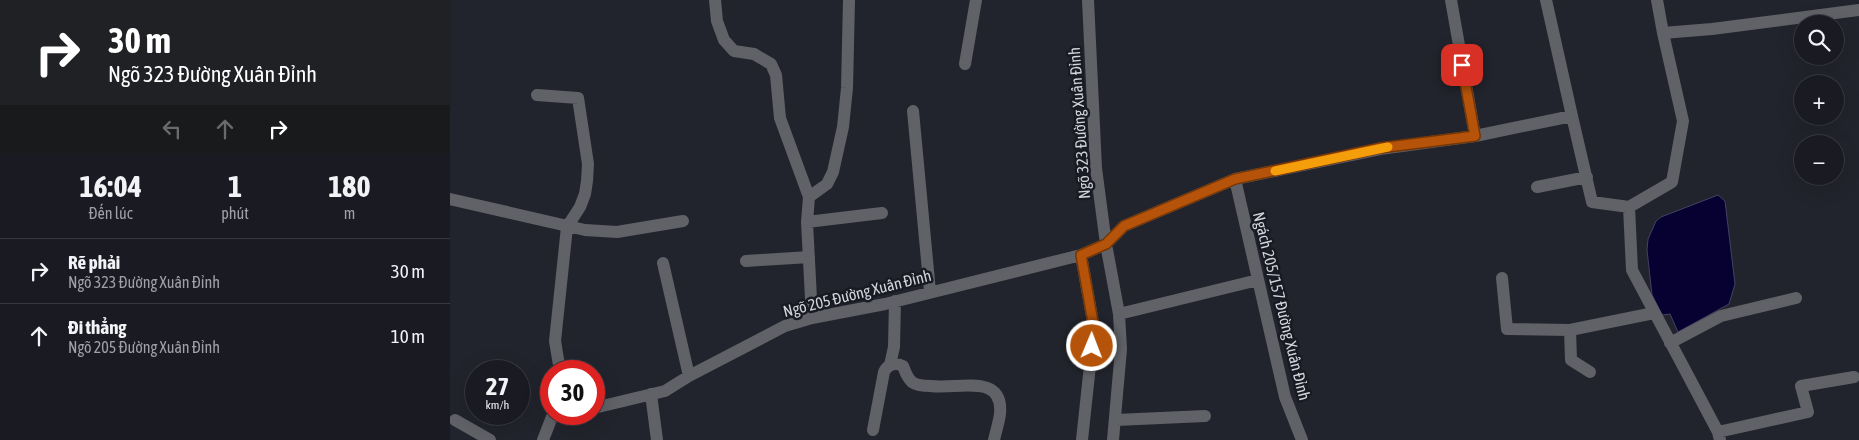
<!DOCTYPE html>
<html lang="vi">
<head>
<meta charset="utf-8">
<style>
	:root { --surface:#1a1b22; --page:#23242a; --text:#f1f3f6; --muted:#9fa1a5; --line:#383940 }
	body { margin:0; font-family:"Asap Condensed",sans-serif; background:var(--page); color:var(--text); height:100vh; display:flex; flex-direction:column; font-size:19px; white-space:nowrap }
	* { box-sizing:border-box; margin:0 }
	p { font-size:16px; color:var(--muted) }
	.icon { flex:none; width:28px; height:28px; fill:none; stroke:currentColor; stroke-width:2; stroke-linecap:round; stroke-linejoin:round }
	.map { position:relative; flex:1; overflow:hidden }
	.drawer { display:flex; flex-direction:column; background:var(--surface); width:450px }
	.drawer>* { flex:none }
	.banner { background:#202124; color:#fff; overflow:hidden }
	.controls { position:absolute; left:1344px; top:15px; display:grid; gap:10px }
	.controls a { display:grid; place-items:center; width:50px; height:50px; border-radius:50%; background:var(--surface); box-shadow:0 5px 20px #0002,0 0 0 1px var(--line); font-size:25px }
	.speed { position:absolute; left:15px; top:360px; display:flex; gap:10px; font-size:25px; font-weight:700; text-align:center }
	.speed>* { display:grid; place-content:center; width:65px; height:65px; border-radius:50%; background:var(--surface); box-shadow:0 5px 20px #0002,0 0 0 1px var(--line); line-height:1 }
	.speed small { font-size:12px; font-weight:400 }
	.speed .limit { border:8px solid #d22; background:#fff; color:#111 }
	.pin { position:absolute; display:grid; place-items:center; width:42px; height:42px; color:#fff; margin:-21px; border-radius:10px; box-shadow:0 2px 8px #0006 }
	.me { position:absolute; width:55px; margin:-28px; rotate:1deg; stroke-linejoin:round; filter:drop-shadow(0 0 4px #0008) }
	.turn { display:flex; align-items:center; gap:18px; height:105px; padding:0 25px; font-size:22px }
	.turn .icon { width:65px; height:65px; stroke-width:2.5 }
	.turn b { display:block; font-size:35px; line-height:42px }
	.lanes { display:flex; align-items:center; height:48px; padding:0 25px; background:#0003; justify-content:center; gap:25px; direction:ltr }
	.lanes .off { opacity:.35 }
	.eta { display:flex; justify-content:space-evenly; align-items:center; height:85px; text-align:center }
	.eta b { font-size:30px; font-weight:700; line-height:35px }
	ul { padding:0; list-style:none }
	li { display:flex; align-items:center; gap:15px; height:65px; padding:0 25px; border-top:1px solid var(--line) }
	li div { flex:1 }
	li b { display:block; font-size:19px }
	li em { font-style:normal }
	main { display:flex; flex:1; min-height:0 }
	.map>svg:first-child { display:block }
	.water { fill:#070131; stroke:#444164 }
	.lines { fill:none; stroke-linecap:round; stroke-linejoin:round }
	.minor { stroke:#616267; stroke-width:12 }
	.route-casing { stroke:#753606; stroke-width:12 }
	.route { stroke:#b45309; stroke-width:9 }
	.slow { stroke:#f59e0b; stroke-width:9 }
	.labels { text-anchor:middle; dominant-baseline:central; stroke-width:5; stroke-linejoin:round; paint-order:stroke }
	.street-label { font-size:16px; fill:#d4d5dc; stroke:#191b24 }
</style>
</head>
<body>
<main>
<section class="drawer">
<div class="banner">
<div class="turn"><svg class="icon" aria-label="right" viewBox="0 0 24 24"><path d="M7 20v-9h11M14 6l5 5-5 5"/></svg><div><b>30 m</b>Ngõ 323 Đường Xuân Đỉnh</div></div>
<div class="lanes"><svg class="icon off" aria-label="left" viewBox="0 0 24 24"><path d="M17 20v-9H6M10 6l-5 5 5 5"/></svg><svg class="icon off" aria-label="ahead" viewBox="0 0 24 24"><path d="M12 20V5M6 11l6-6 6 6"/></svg><svg class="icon" aria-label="right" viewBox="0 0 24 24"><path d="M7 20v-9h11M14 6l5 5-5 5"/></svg></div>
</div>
<div class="eta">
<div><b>16:04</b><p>Đến lúc</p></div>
<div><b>1</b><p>phút</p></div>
<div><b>180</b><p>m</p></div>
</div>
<ul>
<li><svg class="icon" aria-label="right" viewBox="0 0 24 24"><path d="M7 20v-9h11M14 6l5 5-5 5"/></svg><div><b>Rẽ phải</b><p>Ngõ 323 Đường Xuân Đỉnh</p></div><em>30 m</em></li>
<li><svg class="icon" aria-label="ahead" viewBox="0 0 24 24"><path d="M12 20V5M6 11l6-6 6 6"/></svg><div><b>Đi thẳng</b><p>Ngõ 205 Đường Xuân Đỉnh</p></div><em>10 m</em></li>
</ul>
</section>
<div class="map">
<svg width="1409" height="440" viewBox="0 0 1409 440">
	<rect width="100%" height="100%" fill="#22242d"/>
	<path class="water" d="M1268,195l7,6 10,83 -6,20 -51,28 -8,-18 -8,1 -10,-20 -5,-45 1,-11 8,-18 5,-4z"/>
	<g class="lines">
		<path class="minor" d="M265,0l2,21 7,19 10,11 20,3 17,10 5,11 4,43 29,79 -2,25 5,96
			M1001,0l24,136
			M1096,0l26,116
			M1213,33l49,-4 147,-19
			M515,64l11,-64
			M87,95l41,3 10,66 -1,17 -2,13 -5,13 -13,20 -12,114 5,30
			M463,111l17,181
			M785,179l50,218 17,43
			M1087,187l50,-10
			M359,197l18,-13 6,-12 10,-45 4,-39 2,-88
			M0,199l135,31 32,2 66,-11
			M1179,207l3,63 86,162 2,8
			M357,222l75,-9
			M631,255l13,73 -12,112
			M296,261l63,-4
			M213,263l26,113
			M1052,278l5,51 63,1 84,-17
			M669,314l139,-34
			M1120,330l1,30 19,12
			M1220,343l51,-27 75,-18
			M440,365l4,-18 1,-46
			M201,394l6,46
			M144,408l71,-17 24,-15 96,-50 27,-8 73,-14 196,-49 25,-11 -10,-76 -8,-168
			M5,420l35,20
			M666,420l89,-4
			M423,430l11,-58c4,-8 11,-10 19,-6 2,5 4,12 9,16 5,4 13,4 19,4 25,4 73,-14 69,28 -1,8 -4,17 -6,26
			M1268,432l90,-20 -7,-26 53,-9
			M93,440l9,-23 16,-3
			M663,440l8,-91 -2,-35 -13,-70 18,-18 111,-47 145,-30 95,-13 97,-20 20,86 37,5 43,-25 11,-61 -20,-88 -6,-33"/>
	</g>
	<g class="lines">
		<g class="route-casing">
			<path id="route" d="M642,346l2,-18 -13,-73 25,-11 18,-18 111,-47 145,-31 95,-12 -13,-71"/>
		</g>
		<use href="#route" class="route"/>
		<path class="slow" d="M825,171l113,-24"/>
	</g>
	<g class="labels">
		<g class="street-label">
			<text transform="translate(629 123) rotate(-94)">Ngõ 323 Đường Xuân Đỉnh</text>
			<text transform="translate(407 293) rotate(-14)">Ngõ 205 Đường Xuân Đỉnh</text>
			<text transform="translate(832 306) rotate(76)">Ngách 205/157 Đường Xuân Đỉnh</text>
		</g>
	</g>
</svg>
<div class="controls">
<a><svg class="icon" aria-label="search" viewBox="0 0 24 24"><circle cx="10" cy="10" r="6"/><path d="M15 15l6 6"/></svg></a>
<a>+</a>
<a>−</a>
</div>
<div class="speed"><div>27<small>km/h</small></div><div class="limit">30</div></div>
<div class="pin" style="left:1012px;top:65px;background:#d93025"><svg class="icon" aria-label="arrive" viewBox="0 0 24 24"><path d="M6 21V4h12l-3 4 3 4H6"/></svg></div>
<svg class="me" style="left:642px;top:346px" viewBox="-20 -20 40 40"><circle r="17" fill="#b45309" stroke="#fff" stroke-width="3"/><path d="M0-11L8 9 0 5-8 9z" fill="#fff"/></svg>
</div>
</main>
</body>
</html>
